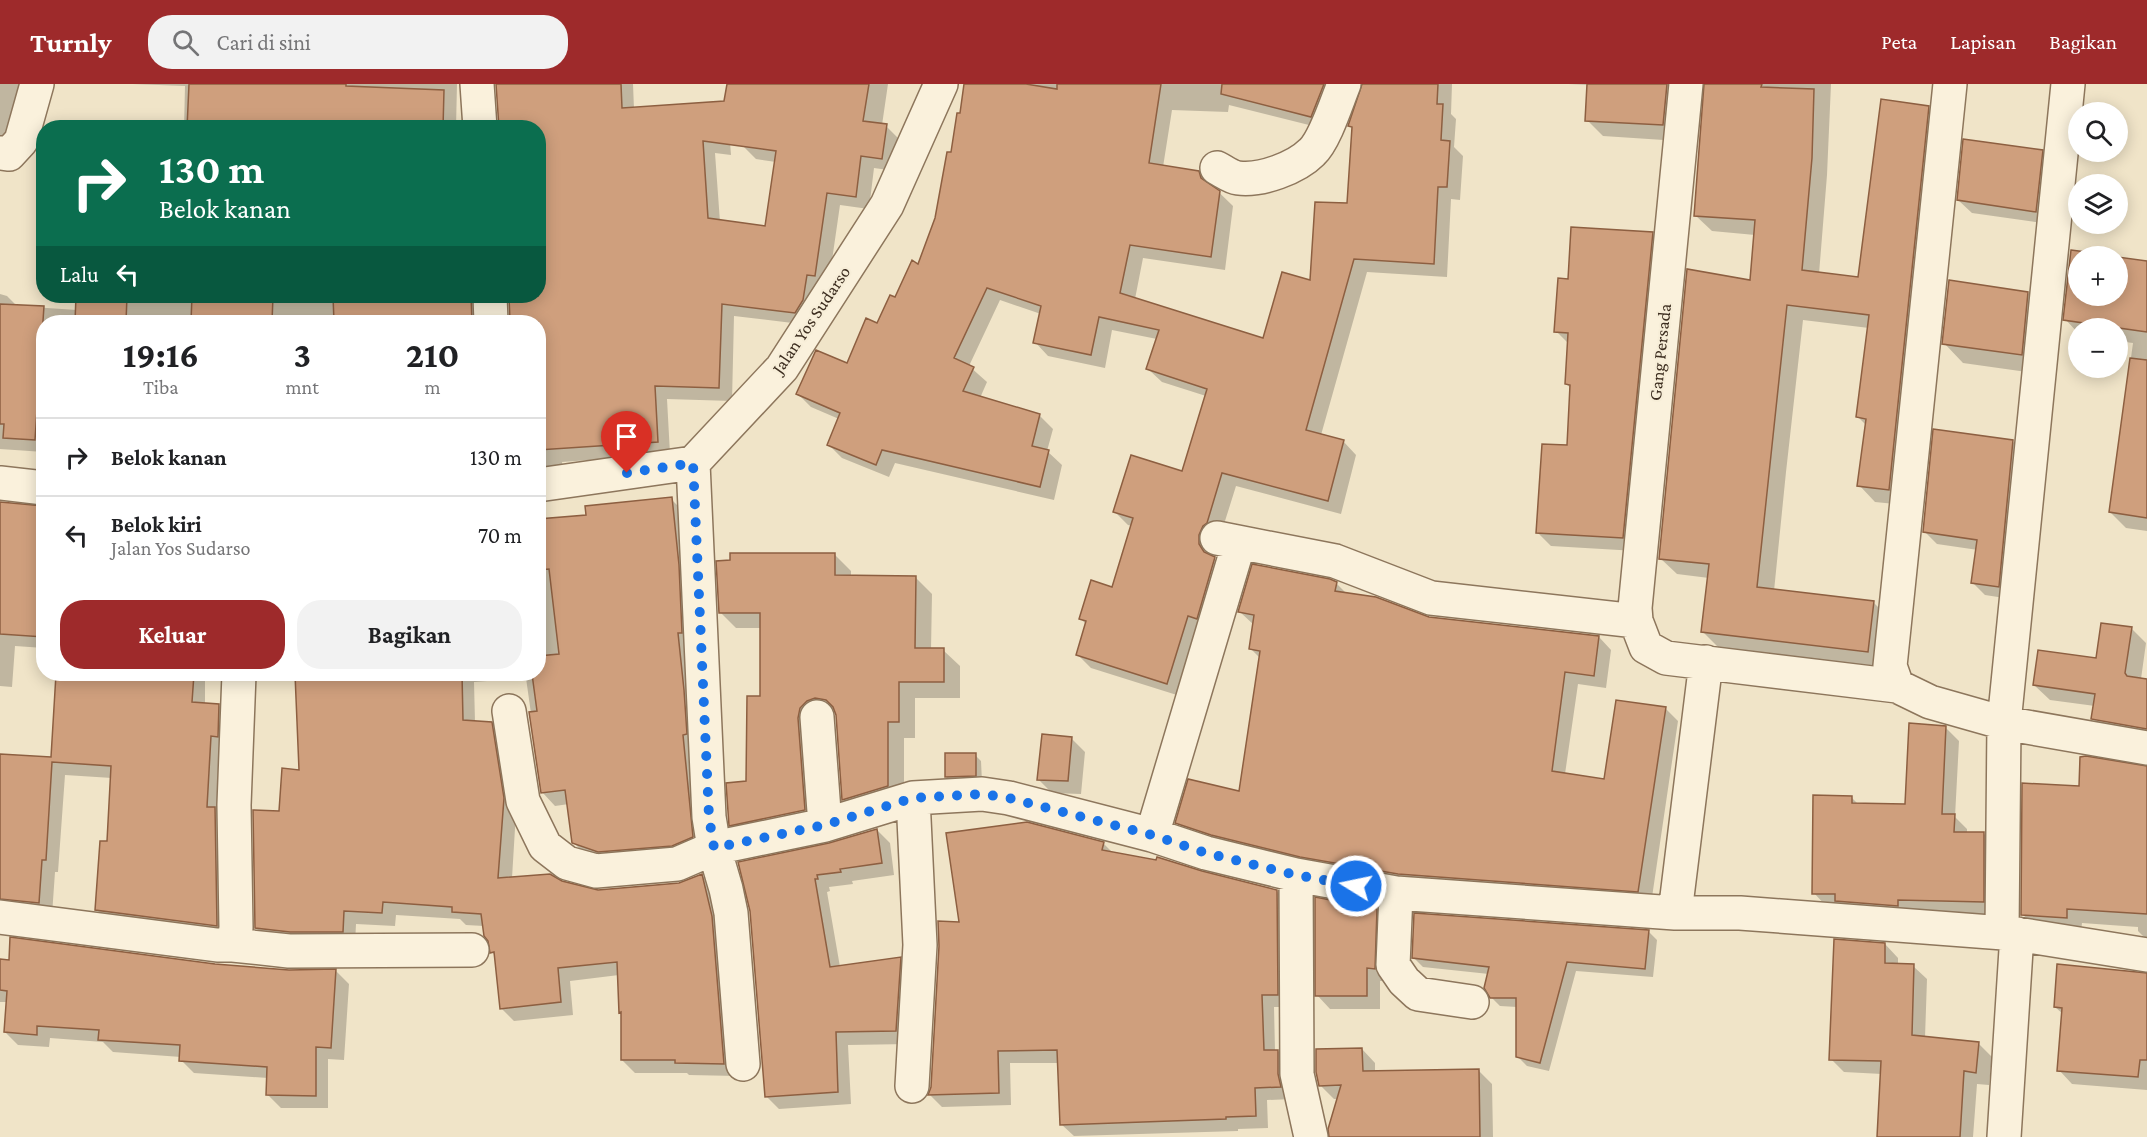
<!DOCTYPE html>
<html lang="id">
<head>
<meta charset="utf-8">
<style>
	:root { --surface:#fff; --page:#f2f2f2; --text:#202124; --muted:#757577; --line:#e0e0e0; --accent:#9e2a2b }
	body { margin:0; font-family:"Crimson Pro",serif; background:var(--page); color:var(--text); height:100vh; display:flex; flex-direction:column; font-size:22px; white-space:nowrap }
	* { box-sizing:border-box; margin:0 }
	p { font-size:20px; color:var(--muted) }
	.icon { flex:none; width:33px; height:33px; fill:none; stroke:currentColor; stroke-width:2; stroke-linecap:round; stroke-linejoin:round }
	.map { position:relative; flex:1; overflow:hidden }
	.sheet { position:absolute; left:36px; top:231px; width:510px; height:366px; display:flex; flex-direction:column; background:var(--surface); border-radius:24px; box-shadow:0 3px 15px #0003 }
	.sheet>* { flex:none }
	.hud { position:absolute; left:36px; top:36px; width:510px; height:183px; border-radius:24px; box-shadow:0 3px 15px #0003; background:#0b6e4f; color:#fff; overflow:hidden }
	.fabs { position:absolute; left:2068px; top:18px; display:grid; gap:12px }
	.fabs a { display:grid; place-items:center; width:60px; height:60px; border-radius:50%; background:var(--surface); box-shadow:0 3px 15px #0003; font-size:30px }
	.pin { position:absolute; display:grid; place-items:center; width:51px; height:51px; color:#fff; margin:-62px -26px; border-radius:50% 50% 50% 0; rotate:-45deg; box-shadow:0 0 6px #0007 }
	.pin .icon { rotate:45deg }
	.me { position:absolute; width:66px; margin:-33px; rotate:280deg; stroke-linejoin:round; filter:drop-shadow(0 0 4px #0008) }
	.turn { display:flex; align-items:center; gap:21px; height:126px; padding:0 24px; font-size:27px }
	.turn .icon { width:78px; height:78px; stroke-width:2.5 }
	.turn b { display:block; font-size:42px; line-height:51px }
	.then { display:flex; align-items:center; height:57px; padding:0 24px; background:#0003; gap:12px; font-size:22px }
	.eta { display:flex; justify-content:space-evenly; align-items:center; height:102px; text-align:center }
	.eta b { font-size:36px; font-weight:700; line-height:42px }
	.primary-button { display:flex; gap:12px; margin-top:auto; padding:12px 24px }
	.primary-button a { flex:1; height:69px; border-radius:24px; background:var(--accent); color:#fff; font-size:24px; font-weight:700; line-height:69px; text-align:center }
	.primary-button a+a { background:var(--page); color:var(--text) }
	ul { padding:0; list-style:none }
	li { display:flex; align-items:center; gap:18px; height:78px; padding:0 24px; border-top:2px solid var(--line) }
	li div { flex:1 }
	li b { display:block; font-size:22px }
	li em { font-style:normal }
	header { display:flex; align-items:center; gap:36px; box-sizing:border-box; height:84px; padding:0 30px; background:var(--accent); color:#fff }
	header strong { font-size:28px }
	nav { display:flex; gap:33px; margin-inline-start:auto; font-size:21px }
	.search { width:420px; height:54px; background:var(--page); display:flex; align-items:center; gap:15px; box-sizing:border-box; padding:0 21px; border-radius:24px; color:var(--muted); font-size:22px }
	.map>svg:first-child { display:block }
	.shadow { fill:#0003 }
	.building { fill:#cf9f7d; stroke:#8d5f41; stroke-width:1.5; fill-rule:evenodd }
	.lines { fill:none; stroke-linecap:round; stroke-linejoin:round }
	.minor-casing { stroke:#8d765c; stroke-width:36 }
	.minor { stroke:#faf1dc; stroke-width:33 }
	.route { stroke:#1a73e8; stroke-width:10; stroke-dasharray:0 18 }
	.labels { text-anchor:middle; dominant-baseline:central; stroke-width:4.5; stroke-linejoin:round; paint-order:stroke }
	.street-label { font-size:18px; fill:#3d2e20; stroke:#f7eed8 }
</style>
</head>
<body>
<header>
<strong>Turnly</strong>
<div class="search"><svg class="icon" aria-label="search" viewBox="0 0 24 24"><circle cx="10" cy="10" r="6"/><path d="M15 15l6 6"/></svg>Cari di sini</div>
<nav><a>Peta</a><a>Lapisan</a><a>Bagikan</a></nav>
</header>
<div class="map">
<svg width="2147" height="1053" viewBox="0 0 2147 1053">
	<rect width="100%" height="100%" fill="#f0e4c8"/>
	<path class="shadow" d="M0,0h47l-25,59 -22,-4z
		M132,0h325l-1,44h-272l1,-42z
		M497,0h136l1,25 94,7 3,39 -16,-2 5,69 46,6 10,-66 -20,-3 -13,-13 8,-62h137l-6,41 4,1 13,13 -4,32 -21,-3 -5,41 -29,-4 -12,83 -19,37 -75,-9 -2,85 -65,-2 3,55 -108,8 2,12 -26,4v-156h-27l-1,-26h28v-168z
		M966,0h379l-20,45 -96,-24 -1,7 -56,-2 -9,57 35,5 35,34 -8,64 -82,-12 -8,41 129,40 48,-57 37,-77 4,-76 -3,-3 14,-42h88l-1,30 5,5 -2,28 9,9 -3,44 -9,-1 -4,78 -80,-5 -46,163 22,6 13,14 -15,59 -105,-28 -16,51 -9,12 1,8 16,15 -48,124 -89,-28 -14,-14 10,-29 -6,-6 32,-30 19,-63 -4,-1 -13,-13 68,-39 23,-77 -44,-14 -14,-13 9,-30 -45,-9 -7,38 -57,-12 -13,-14 6,-28 -41,-14 -31,66 18,16 -7,16 60,18 13,13 -6,22 15,14 -8,35 -159,-37 -6,14 -47,-19 -14,-14 11,-25 -28,-12 -13,-13 50,-29 30,-40 41,-59 17,-47 25,-104z
		M1568,0h125l-14,57 -76,-5 -16,-16 2,-35z
		M1706,0h125l-4,91 -8,99 41,5 68,-172 17,17 -40,381 -30,-3 -16,-17 7,-60 -8,-8 11,-89 -66,-8 -17,152 -12,119 100,12 16,16 -6,49 -165,-20 -16,-16 6,-54 -32,-4 -17,-16 91,-276 4,-47 -43,-4 -17,-16z
		M2042,68l13,13 -6,59 -77,-11 -14,-13z
		M1652,149l14,13 -30,305 -85,-5 -13,-13 30,-87 4,-57 -6,-5 3,-40 -13,-13 13,-50z
		M2072,168l35,4h-28v40h39v-38l29,15v258l-21,-3 -16,-16 23,-169 -15,-2v-13h-39v6l-14,-15z
		M2028,209l19,20 -6,61 -78,-11 -19,-20z
		M0,210l7,2 10,10 60,4v-14h414l-7,26h-440v130l-44,-3z
		M2013,358l12,12 -14,145 -26,-4 -12,-12 5,-33 -41,-6 -13,-13z
		M671,415l13,13 22,338 -119,6 -14,-14 -4,-38 -14,2 -13,-14 -16,-114 -52,4 1,40 16,1 13,14 12,75 -4,66 49,4 36,9 82,-7 23,-9 13,13 22,188 -48,-1 -2,-2h-52l-13,-13v-46l-2,-2 -1,-37 -49,6 3,34 -59,6 -13,-13 -5,-51 -4,-5 -8,-26 -18,-1 -6,-6 -64,-4 -1,11 -39,-2 -1,20 -86,-3 -13,-13 25,-115 20,-42 -4,-88 -2,-3v-6h243v-153l50,-5z
		M0,419l44,5v140l-29,-2 -3,41 -12,-1z
		M835,471l16,16v6h64l17,17 -1,56h12l17,16v32h-45v40h-11v64l-44,14 -17,-16 -6,-85 -5,-1 -11,112 -74,15 -16,-16 17,-43 14,-85v-69h-26l-16,-16z
		M1336,499l11,11 81,24 171,19 12,13 -5,38 -28,-4 -13,90 41,7 59,-73 13,13 -27,183 -239,-17 -222,-52 -13,-12 63,-30 20,-135 -9,-9 3,-24 -14,-13z
		M2131,544l15,15 -5,36 6,1v61l-39,-7 -15,-15 2,-13 -45,-6 -16,-15 63,-25z
		M55,590h150v30l13,1 14,13 -2,220 -120,-15 -13,-13 11,-67 4,-65 -47,-3 -7,97h-3l-3,43 -52,-3v-157l52,3 5,-75 -2,-2z
		M1945,643l14,14 -4,76 12,12v4l17,1 13,13 -1,68 -85,-2 -84,-6 -13,-14 37,-96 8,8 48,1z
		M1071,654l14,14 -4,42 -29,-1 -13,-13z
		M975,671l6,6 1,21 -29,1 -7,-6z
		M2147,684v172l-9,-9v-4l-56,-4 -1,9 -43,-3 -16,-15z
		M877,746l13,13 4,32 -42,6 1,3 -24,3 1,4 -3,1 13,75 60,-8 13,13 -4,72 -61,1 3,59 -72,5 -13,-13 -15,-185 78,-66z
		M1103,759l10,10 164,38 12,13 1,103h-16l1,44h3l12,13 2,35 -25,1 1,28 -30,1v2l-164,5 -13,-12 -2,-61h-49l1,42 -69,2 -12,-12 31,-171z
		M1376,826l13,14 -1,57h-8v28h-50l-13,-14z
		M1648,847l9,9 -4,37 -77,-6 -27,100 -22,-5 -9,-9 -1,-50 -17,-1 -9,-9 -2,-23 -66,-7 -9,-9z
		M1885,860l13,14v7l15,1 14,13 -2,59 53,5 14,14 -3,28 -12,-1 -4,53h-95l4,-63 -38,-2 -13,-13z
		M0,877l215,4 74,6h47l13,13 -5,76 -16,-1v49h-47l-13,-13v-17l-74,-5 -13,-13v-3l-68,-5 -10,-10 -53,-4 -1,9 -31,-2 -13,-13 2,-30h-7z
		M2147,892v114l-75,-6 -13,-14 4,-56 -8,-7z
		M1362,965l13,14v9l103,-2 14,14 1,53h-163l9,-38h-5l-14,-14z"/>
	<path class="building" d="M189,0h157v2l98,4 -1,38h-256z
		M496,0h125l1,24 102,-7 3,-17h142l-6,37 24,3 -5,35 -21,-3 -5,41 -29,-4 -12,83 -8,-1 -4,25 -8,13 -73,-9 -3,84 -64,-2 3,56 -120,8v-128h-28l-1,-26h29v-168h-39zM703,57l73,10 -11,75 -57,-8z
		M964,0h62l31,5v-5h104l-12,79 50,8 2,7 19,13 -9,66 -81,-12 -10,48 143,45 19,-66 28,8 5,-78 32,1 5,-76 -4,-1 14,-42h76l-1,20h6l-2,36 9,1 -3,46h-9l-4,77 -80,-5 -48,171 38,10 -16,61 -106,-28 -15,50 -4,3 -4,9v9l5,8 11,5 -18,62 -9,-3 -21,68 -91,-29 10,-34 -7,-2 12,-39 21,7 21,-69 -20,-6 18,-57 51,16 25,-82 -61,-20 13,-39 -60,-13 -8,38 -58,-12 8,-37 -54,-18 -33,70 20,9 -11,24 77,23 -8,32 17,4 -9,37 -158,-37 -6,15 -49,-20 13,-32 -44,-19 20,-44 31,13 19,-45 11,5 13,-28 5,2 17,-37 6,4 17,-46 12,-66h4l6,-39h3z
		M1222,0h102l-13,33 -90,-23z
		M1587,0h80l-4,41 -78,-4z
		M1704,0h58l-1,3 53,2 -2,69 -10,112 56,7 23,-178 48,7 -40,384 -32,-4 9,-67 -10,-2 13,-102 -82,-10 -16,150 -14,132 117,14 -6,51 -167,-20 8,-68 -50,-5 28,-290 63,11 5,-60 -61,-4z
		M1963,55l80,11 -7,62 -79,-12z
		M1571,143l82,5 -30,306 -87,-5 6,-89 25,1 3,-60 -5,-1 3,-51 -14,-1 4,-54 10,1z
		M2071,166l46,6h-38v40h39v-39l29,4v71l-84,-12z
		M1949,196l79,12 -6,63 -80,-11z
		M76,212h51l-1,26h-51z
		M192,212h81l-1,26h-81z
		M333,212h138l1,26h-138z
		M0,220l44,2 -9,134 -32,-2 1,-14h-4z
		M2130,274l17,2v158l-38,-6z
		M1933,345l80,11 -14,147 -28,-4 6,-43 -54,-8z
		M672,413l7,68 3,68h-4l6,57 3,44 -4,1 10,102 -21,9 -74,6 -26,-9 -7,-53 -24,3 -12,-81 8,-1 -5,-37h6v-18l21,-2 -10,-85 -11,1v-51l48,-4 -1,-9z
		M0,418l44,4v131l-44,-3z
		M730,469h105v22l81,1 -1,72h29v34h-45v40h-11v64l-46,14 -6,-85 -3,-8 -7,-7 -11,-2 -8,3 -7,7 -2,10 7,92 -76,16 -3,-43 20,-2 1,-85h13v-83h-41l-3,-52 14,-1z
		M1252,480l78,15 7,3 -2,9 41,6 53,20 170,19 -5,40 -29,-4 -13,99 52,8 12,-79 50,7 -28,185 -240,-18 -98,-17 -89,-22 -36,-12 13,-44 51,12 21,-140 -11,-2 5,-34 -16,-3z
		M2101,539l31,4 -7,46 2,3 20,3v50l-56,-10 4,-25 -62,-9 5,-35 58,8z
		M56,590h138l-2,28 27,2 -1,33 -7,-1 -4,71h8l2,119 -122,-16 5,-69h7l4,-75 -59,-4 -6,98h-4l-3,43 -39,-4v-145l51,3z
		M295,590h167l1,46 29,2 12,76 -6,80 52,-4 12,7 36,9 81,-7 23,-9 10,42 12,148 -49,-1v-3h-54v-48l-2,1 -2,-51 -59,6 3,34 -61,7 -6,-57 -4,1 -2,-12 -4,-5 -3,-22 -29,-2v-5l-69,-5 -1,11 -38,-2 -1,21h-53l-35,-4 -2,-118 26,1 3,-43 17,2z
		M1909,639l37,3 -4,88h13l-1,18h30v70l-86,-2v6l-63,-5v-7h-23l1,-99 39,1v7l53,1z
		M1042,650l30,3 -4,44 -31,-1z
		M945,669h31v23l-31,1z
		M2086,672l61,10v148l-80,-5v9l-46,-3 1,-132 57,3 1,-29z
		M1027,738l77,20 -2,8 54,10 1,-3 45,14 75,19 1,105h-16l2,55h14v24l3,13 -26,1 1,28 -30,1v2l-166,6 -3,-75 -59,1 1,42 -71,2 3,-8 8,-141 -1,-25 21,1 -13,-89z
		M877,745l5,34 -42,6 1,3 -24,3 1,4h-3l15,88 71,-10 -5,74 -60,1 2,60 -73,5 -15,-186 -12,-49 91,-19z
		M1315,813l62,12 -2,60 -8,-1v28h-52z
		M1414,829l235,17 -4,39 -78,-7 -27,101 -24,-6v-59h-26l-6,-10 5,-21 -77,-9z
		M10,853l205,27 74,6 47,-1 -5,79 -15,-1v49l-50,-1 1,-28 -88,-6 1,-16 -82,-5 1,-10 -62,-4v9l-33,-3 3,-41 -7,-1v-31l9,1z
		M1834,855l51,4v20l29,1 -2,71 67,7 -3,31 -12,-2 -4,66h-83l4,-76 -52,-1z
		M2057,880l90,9v87h-7l-2,17 -81,-6 5,-63 -8,-1z
		M1362,964l1,23 116,-2 1,68h-151l-1,-8 13,-44 -22,1 -3,-14v-23z"/>
	<g class="lines">
		<g class="minor-casing">
			<path id="minor" d="M477,0l3,44
				M1686,0l-51,524 1,13 10,26 20,11 231,28
				M1950,0l-60,582 7,20 33,16 74,21 143,25
				M0,69l9,1 12,-13 16,-57
				M1217,84c6,3 14,9 21,10 23,3 58,-10 74,-26 13,-12 25,-51 32,-68
				M490,212l1,26
				M693,379l16,354 5,31 111,-23 88,-27 69,-4 27,4 143,37 54,18 90,22 1,199 14,63
				M0,399l44,5
				M538,401l155,-22 89,-95 105,-163 54,-121
				M1217,454l118,23 96,37 205,23
				M509,627l14,90 22,45 22,17 29,8 81,-7 37,-16 12,41 5,24 12,151
				M817,633l8,108
				M1152,751l87,-292
				M1296,791l100,18 279,20h65l277,21 -13,203
				M1396,809l-3,72 11,16 14,13 54,8
				M1675,829l31,-251
				M0,833l217,28h16l3,-17 -2,-123 5,-131
				M2002,848l2,-209 64,-639
				M2017,850l130,21
				M233,861l56,6 183,-1
				M912,1002l8,-141 -7,-147"/>
		</g>
		<use href="#minor" class="minor"/>
	</g>
	<g class="lines">
		<path class="route" d="M627,389l66,-10 16,354 5,31 111,-23 88,-27 69,-4 27,4 143,37 54,18 90,22 60,11"/>
	</g>
	<g class="labels">
		<g class="street-label">
			<text transform="translate(811 236) rotate(-56)">Jalan Yos Sudarso</text>
			<text transform="translate(1660 268) rotate(-84)">Gang Persada</text>
		</g>
	</g>
</svg>
<div class="fabs">
<a><svg class="icon" aria-label="search" viewBox="0 0 24 24"><circle cx="10" cy="10" r="6"/><path d="M15 15l6 6"/></svg></a>
<a><svg class="icon" aria-label="layers" viewBox="0 0 24 24"><path d="M12 4l9 5-9 5-9-5zM3 14l9 5 9-5"/></svg></a>
<a>+</a>
<a>−</a>
</div>
<div class="pin" style="left:627px;top:389px;background:#d93025"><svg class="icon" aria-label="arrive" viewBox="0 0 24 24"><path d="M6 21V4h12l-3 4 3 4H6"/></svg></div>
<svg class="me" style="left:1356px;top:802px" viewBox="-20 -20 40 40"><circle r="17" fill="#1a73e8" stroke="#fff" stroke-width="3"/><path d="M0-11L8 9 0 5-8 9z" fill="#fff"/></svg>
<div class="hud">
<div class="turn"><svg class="icon" aria-label="right" viewBox="0 0 24 24"><path d="M7 20v-9h11M14 6l5 5-5 5"/></svg><div><b>130 m</b>Belok kanan</div></div>
<div class="then">Lalu<svg class="icon" aria-label="left" viewBox="0 0 24 24"><path d="M17 20v-9H6M10 6l-5 5 5 5"/></svg></div>
</div>
<section class="sheet">
<div class="eta">
<div><b>19:16</b><p>Tiba</p></div>
<div><b>3</b><p>mnt</p></div>
<div><b>210</b><p>m</p></div>
</div>
<ul>
<li><svg class="icon" aria-label="right" viewBox="0 0 24 24"><path d="M7 20v-9h11M14 6l5 5-5 5"/></svg><div><b>Belok kanan</b></div><em>130 m</em></li>
<li><svg class="icon" aria-label="left" viewBox="0 0 24 24"><path d="M17 20v-9H6M10 6l-5 5 5 5"/></svg><div><b>Belok kiri</b><p>Jalan Yos Sudarso</p></div><em>70 m</em></li>
</ul>
<div class="primary-button"><a>Keluar</a><a>Bagikan</a></div>
</section>
</div>
</body>
</html>
